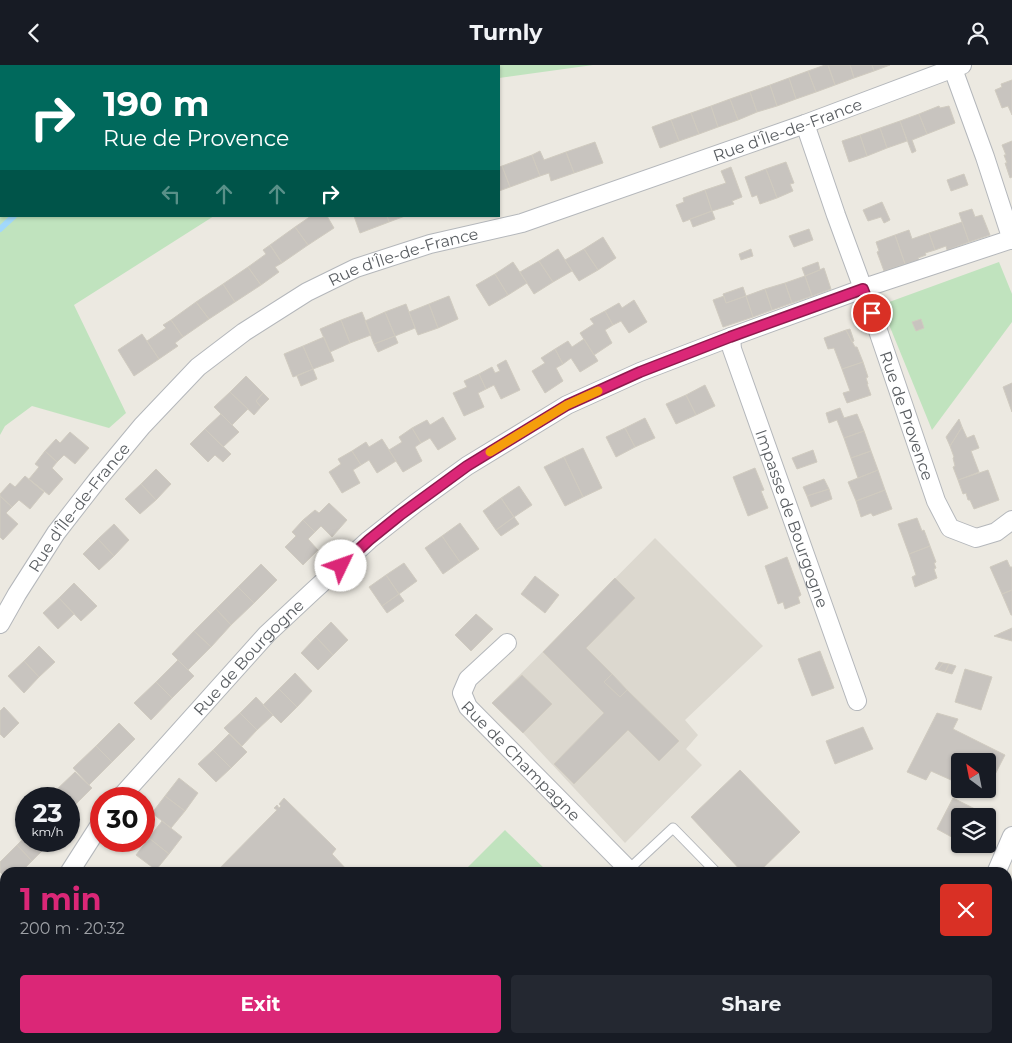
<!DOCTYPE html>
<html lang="en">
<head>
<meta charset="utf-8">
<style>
	:root { --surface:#171b24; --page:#242831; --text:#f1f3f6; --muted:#9ea1a6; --accent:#db2777 }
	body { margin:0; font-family:Montserrat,sans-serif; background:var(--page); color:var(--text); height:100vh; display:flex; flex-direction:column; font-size:19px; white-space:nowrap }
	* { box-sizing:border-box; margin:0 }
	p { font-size:16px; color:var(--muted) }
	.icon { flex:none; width:28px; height:28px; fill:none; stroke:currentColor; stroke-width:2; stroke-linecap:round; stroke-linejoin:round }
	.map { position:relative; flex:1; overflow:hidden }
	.panel { position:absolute; left:0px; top:802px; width:1012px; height:176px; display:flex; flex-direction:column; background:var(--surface); border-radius:15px 15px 0 0; box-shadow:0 1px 4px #0004 }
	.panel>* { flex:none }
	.hud { position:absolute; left:0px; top:0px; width:500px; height:152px; box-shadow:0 1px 4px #0004; background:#00695c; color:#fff; overflow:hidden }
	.needle { width:32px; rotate:328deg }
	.tools { position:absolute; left:951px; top:688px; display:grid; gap:10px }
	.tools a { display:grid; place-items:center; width:45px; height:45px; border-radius:5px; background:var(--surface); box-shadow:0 1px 4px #0004; font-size:25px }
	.speed { position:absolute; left:15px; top:722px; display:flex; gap:10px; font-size:25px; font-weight:700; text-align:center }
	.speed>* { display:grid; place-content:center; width:65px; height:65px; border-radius:50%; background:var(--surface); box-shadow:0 1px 4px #0004; line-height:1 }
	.speed small { font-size:12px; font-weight:400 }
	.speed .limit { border:8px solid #d22; background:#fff; color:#111 }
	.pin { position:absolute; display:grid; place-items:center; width:42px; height:42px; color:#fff; margin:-21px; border:2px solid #fff; border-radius:50%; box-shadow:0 1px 5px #0007 }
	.me { position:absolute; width:55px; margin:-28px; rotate:48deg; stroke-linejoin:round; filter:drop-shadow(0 0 4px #0008) }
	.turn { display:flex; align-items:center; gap:18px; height:105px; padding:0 20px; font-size:22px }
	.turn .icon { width:65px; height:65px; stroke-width:2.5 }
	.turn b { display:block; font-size:35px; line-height:42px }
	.lanes { display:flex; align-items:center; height:48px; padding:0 20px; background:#0003; justify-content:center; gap:25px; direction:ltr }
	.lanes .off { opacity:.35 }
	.round { display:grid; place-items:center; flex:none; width:52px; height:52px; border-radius:5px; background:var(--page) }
	.overview { display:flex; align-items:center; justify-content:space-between; height:85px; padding:0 20px }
	h1 { font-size:30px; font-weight:700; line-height:38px; color:var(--accent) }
	.primary-button { display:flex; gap:10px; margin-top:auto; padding:10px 20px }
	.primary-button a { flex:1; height:58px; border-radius:5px; background:var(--accent); color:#fff; font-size:20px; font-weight:700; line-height:58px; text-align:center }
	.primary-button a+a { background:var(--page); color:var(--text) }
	header { display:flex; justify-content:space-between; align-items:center; height:65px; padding:0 20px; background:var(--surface); font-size:22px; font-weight:700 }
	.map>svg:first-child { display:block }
	.education { fill:#dcd8cf }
	.green { fill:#c0e3be }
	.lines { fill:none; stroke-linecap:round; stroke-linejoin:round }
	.stream { stroke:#a2d8fb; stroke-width:6 }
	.building { fill:#c8c4bf; stroke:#d0cbc0 }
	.service-casing { stroke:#b4b7bb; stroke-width:11 }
	.minor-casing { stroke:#b4b7bb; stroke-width:20 }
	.service { stroke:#fff; stroke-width:9 }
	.minor { stroke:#fff; stroke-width:18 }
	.route-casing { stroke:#8e194d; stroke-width:12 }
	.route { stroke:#db2777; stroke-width:9 }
	.slow { stroke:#f59e0b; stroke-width:9 }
	.labels { text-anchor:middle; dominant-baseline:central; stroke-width:4; stroke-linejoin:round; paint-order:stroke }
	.street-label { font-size:16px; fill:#5a5e62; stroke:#fff }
</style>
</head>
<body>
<header><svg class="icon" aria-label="back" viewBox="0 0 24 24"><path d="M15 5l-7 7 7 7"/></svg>Turnly<svg class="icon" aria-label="person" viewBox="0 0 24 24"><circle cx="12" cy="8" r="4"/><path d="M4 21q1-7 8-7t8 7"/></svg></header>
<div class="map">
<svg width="1012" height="978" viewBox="0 0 1012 978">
	<rect width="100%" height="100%" fill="#ece9e1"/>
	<path class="education" d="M655,473l108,108 -78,74 13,15 -12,14 16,16 -77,78 -102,-110 -31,-30z
		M519,974h275l7,4h-286z"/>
	<path class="green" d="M0,0h593l-94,13v-12h-498v150h213l-140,89 52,108 -17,15 -77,-22 -27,20 -5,9z
		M999,197l13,32v28l-80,108 -51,-125z
		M505,765l43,42h-85z"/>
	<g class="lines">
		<path class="stream" d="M479,1l7,-1
			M0,164l14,-13"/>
	</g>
	<path class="building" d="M825,0h3l7,20 -19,7 -8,-21z
		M828,0h22l4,13 -19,7z
		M850,0h22l2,6 -20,7z
		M872,0h18l-16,6z
		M808,6l8,21 -20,7 -7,-21z
		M789,13l7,21 -19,7 -7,-21z
		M1012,15v35l-4,-9 -6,2 -7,-18 7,-3 -1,-3z
		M770,20l7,21 -20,6 -7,-20z
		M750,27l7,20 -19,8 -8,-21z
		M730,34l8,21 -20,7 -7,-21z
		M711,41l7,21 -19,7 -8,-21z
		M939,41l1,2 9,-2 6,17 -28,11 -8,-20z
		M691,48l8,21 -20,7 -8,-21z
		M919,49l8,20 -15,6 4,11 -4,2 -12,-32z
		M671,55l8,21 -19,7 -8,-21z
		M900,56l7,20 -20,7 -7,-20z
		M880,63l7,20 -20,8 -7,-21z
		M860,70l7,21 -18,6 -7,-21z
		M1012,76v36l-2,1 -5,-15h2l-3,-8h2l-4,-10z
		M595,77l8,21 -29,10 -8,-21z
		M540,86l4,9 22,-8 8,21 -23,8 -2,-8 -9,3 -8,-21z
		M532,90l8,21 -30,11 -8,-21z
		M786,97l8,21 -4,1 3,7 -16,7 -11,-29z
		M502,101l8,21 -11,4v-24z
		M731,102l11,30 -10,4 2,3 -22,7 -7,-21 21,-7 -5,-12z
		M766,104l11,29 -17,6 -3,-9 -5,2 -7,-20z
		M964,109l4,11 -17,6 -4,-11z
		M705,125l7,21 -29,11 -7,-17 8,-3 -1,-4z
		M882,137l8,18 -6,3 -3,-6 -13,4 -5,-11z
		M972,144l3,8 7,-2 8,20 -21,7 -10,-29z
		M712,146l3,8 -22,8 -3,-8z
		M311,151h16l7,12 -26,17 -13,-18z
		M354,151h33l2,6 -29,11z
		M387,151h18l-16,6z
		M962,157l7,20 -22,8 -1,-4 -11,4 -6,-17z
		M295,162l13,18 -26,18 -12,-18z
		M809,164l4,11 -19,7 -5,-11z
		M909,165l3,9 17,-6 6,17 -10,3 1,2 -8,3 1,2 -14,4 -10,-29z
		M895,170l10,29 -21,7 -7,-19 2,-1 -3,-9z
		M603,172l13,21 -18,12 -14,-21z
		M270,180l12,18 -7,4 4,5 -18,13 -13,-18 18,-13 -3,-4z
		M558,184l14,22 -19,11 -14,-21z
		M584,184l14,21 -19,11 -14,-21z
		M751,184l2,7 -12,4 -2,-6z
		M539,196l14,21 -19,12 -14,-22z
		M513,197l14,21 -19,12 -13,-21z
		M818,197l2,8 -15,6 -3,-8z
		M248,202l13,18 -26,17 -12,-18z
		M824,203l7,21 -19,7 -7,-20z
		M495,209l13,21 -19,11 -13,-21z
		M805,211l7,20 -20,7 -7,-20z
		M785,218l7,20 -20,7 -7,-21z
		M223,219l12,18 -26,17 -13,-17z
		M743,222l3,9 -20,7 -3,-9z
		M765,224l7,21 -19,7 -7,-21z
		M449,231l9,23 -20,9 -9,-24z
		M724,231l2,7 20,-7 7,21 -30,10 -10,-27z
		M634,235l13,22 -18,11 -8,-12 -8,4 -8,-14 14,-8 3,5z
		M196,237l13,17 -26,18 -12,-17z
		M406,239l9,24 -20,8 -10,-24z
		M429,239l9,24 -20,7 -9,-23z
		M605,246l8,14 -8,5 7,13 -18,12 -14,-22 14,-9 -4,-5z
		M362,247l9,23 -21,8 -9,-23z
		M385,247l10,24 -21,8 -9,-23z
		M921,254l3,9 -8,3 -4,-9z
		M171,255l12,17 -8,6 3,3 -19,13 -12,-18 19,-13 -3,-3z
		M341,255l9,23 -20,9 -10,-23z
		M850,264l4,12 -2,1 -6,-12z
		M846,265l9,17h2l6,15 -21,7 -8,-21 -6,1 -4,-11z
		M142,269l17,25 -25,17 -16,-26z
		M395,271l3,7 -20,9 -4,-8z
		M324,272l10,24 -21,8 -10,-23z
		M584,274l14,22 -18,11 -9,-14 -8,6 -8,-15 13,-8 4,6z
		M303,281l10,23 -20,8 -9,-23z
		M555,284l8,15 -7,4 7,13 -18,12 -13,-22 13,-8 -4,-5z
		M506,295l14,30 -19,9 -7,-14 -8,4 -7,-15 13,-7 3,6 5,-2 -3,-6z
		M863,297l5,15 -2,1 2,6h-1l4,11 -24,8 -4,-10 7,-2 -8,-22z
		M313,304l4,10 -16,7 -4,-10z
		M479,309l7,15 -8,4 6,14 -20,9 -11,-23 14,-6 -3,-6z
		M246,311l17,17 -7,8 5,6 -7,8 -24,-23z
		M1012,318v29l-9,-25z
		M705,320l10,21 -19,9 -10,-20z
		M230,327l18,17 -16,16 -18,-18z
		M263,328l6,6 -8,8 -5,-6z
		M686,330l10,20 -20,9 -10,-20z
		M840,343l4,10 13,-4 7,17 -20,7 -7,-18 -8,3 -3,-10z
		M221,349l18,18 -16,15 -18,-18z
		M443,352l13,22 -18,11 -8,-12 -9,5 -9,-15 15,-8 3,5z
		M645,353l10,20 -20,9 -10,-19z
		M959,354l3,8 -12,19 -4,-9z
		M962,362l5,11 7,-3 5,13 -8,3 8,21 -21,8 -5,-13 2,-1 -2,-8 1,-1 -4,-11z
		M412,363l9,15 -6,4 7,14 -19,11 -14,-22 13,-8 -3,-5z
		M625,363l10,19 -19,10 -10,-20z
		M205,364l26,25 -8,8 -8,-7 -7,7 -18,-18z
		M864,366l7,20 -20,7 -7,-20z
		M70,367l19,16 -14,16 -11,-9 -7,7 -12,-11 11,-12 4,4z
		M382,374l14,22 -19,12 -8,-13 -8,5 -9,-14 14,-9 3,5z
		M583,383l19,40 -19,9 -19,-40z
		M813,385l4,12 -20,7 -5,-11z
		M45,386l12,11 -5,6 11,11 -14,16 -20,-16 10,-12 -4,-3z
		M352,386l9,14 -8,5 7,13 -18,10 -13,-21 12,-8 -3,-5z
		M871,386l7,19 -20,8 -7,-20z
		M564,392l19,40 -18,9 -21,-39z
		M755,403l9,22 -3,1 7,17 -20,8 -15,-39z
		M156,404l15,15 -15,16 -15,-16z
		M878,405l7,20 -29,11 -8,-19z
		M988,405l11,30 -25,9 -4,-9h-2l-2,-7 -3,1 -5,-14z
		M25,411l19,16 -14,17 -11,-9 -7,7 -12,-11v-2l10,-11 5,4z
		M824,414l5,10 -22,7 -4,-9z
		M141,419l15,16 -16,14 -15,-15z
		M519,421l13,19 -18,12 -13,-19z
		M829,424l3,10 -21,8 -4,-11z
		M885,425l7,19 -19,7 -2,-3 -10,4 -5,-16z
		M0,431l12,11 -6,6 12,11 -15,16 -3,-3z
		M501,433l13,19 -18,13 -13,-19z
		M329,438l18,17 -15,17 -11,-11 -6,6 -12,-12 12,-10 4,3z
		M514,452l5,7 -18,12 -5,-6z
		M917,453l5,13 2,-1 6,16 -21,8 -11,-30z
		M303,455l12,12 -7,7 10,11 -15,15 -18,-18 11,-11 -4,-4z
		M460,458l19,26 -19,13 -18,-26z
		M114,459l15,16 -15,16 -16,-17z
		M442,471l18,26 -17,12 -18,-26z
		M98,474l16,17 -15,14 -16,-16z
		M930,481l6,16 -2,1 2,5 -2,1 3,9 -22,9 -3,-10 4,-2 -7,-21z
		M787,492l14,38 -3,2 2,6 -15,6 -2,-7 -5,2 -13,-38z
		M1007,495l3,7h2v23l-10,4 -12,-27z
		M404,498l13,18 -18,13 -13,-19z
		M261,499l16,16 -23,23 -16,-16z
		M386,510l13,19 -17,12 -13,-19z
		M535,511l24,19 -14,18 -24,-19z
		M615,513l20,20 -49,50 26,26 -8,8 16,15 7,-7 52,51 -20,20 -31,-31 -54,54 -20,-20 50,-51 -61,-61z
		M74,518l23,23 -16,15 -22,-23z
		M238,522l16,16 -23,22 -15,-16z
		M1012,525v25h-1l-9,-21z
		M399,529l5,7 -17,12 -5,-7z
		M59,533l15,16 -16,15 -15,-16z
		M216,544l15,16 -20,22 -17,-16z
		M476,549l17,15 -22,22 -16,-16z
		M331,557l17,18 -15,15 -17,-18z
		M1012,563v13l-18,-5z
		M194,566l17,16 -23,23 -16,-16z
		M316,572l17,18 -15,15 -17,-17z
		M39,581l16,16 -16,15 -15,-16z
		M820,586l14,37 -22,8 -14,-37z
		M178,595l16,16 -22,22 -16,-16z
		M24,596l15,16 -15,16 -16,-17z
		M939,597l4,1 -5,7 -3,-1z
		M943,598l6,1 -4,8 -7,-2z
		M949,599l7,2 -4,8 -7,-2z
		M965,604l27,8 -11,33 -26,-8z
		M295,608l17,18 -15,16 -18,-18z
		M612,609l15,16 -7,7 -16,-15z
		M522,610l30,29 -29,29 -31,-30z
		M156,617l16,16 -21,22 -17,-17z
		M279,624l18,18 -16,16 -18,-18z
		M256,632l17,18 -16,15 -17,-17z
		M4,642l15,16 -15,15 -4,-4v-23z
		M240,648l17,17 -15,16 -18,-18z
		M937,648l21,6 -5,10 52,26 -21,41 -15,-7h19v-28h-28v23l-29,-13 -5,9 -19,-8z
		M119,658l16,16 -23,23 -16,-16z
		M863,662l10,22 -38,15 -9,-23z
		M229,669l18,18 -16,16 -18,-18z
		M96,681l16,16 -23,23 -16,-17z
		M213,685l18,18 -15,14 -18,-18z
		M740,705l60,62 -42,41h-15l-52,-56z
		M75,707l17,16 -22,22 -1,-11h-10l-6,-6z
		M179,713l19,15 -13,18 -20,-15z
		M53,728l6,6h-11z
		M165,731l20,15 -14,17 -19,-15z
		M284,733l52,51 -4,5 16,17 -1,2h-132l62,-63 -3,-2 3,-3 2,3 2,-2 -2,-2z
		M953,733l22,11 -4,7h-11l-1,25 -22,-12z
		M162,756l20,16 -13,17 -20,-16z
		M26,771v5h18l4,4 -16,16 -15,-16z
		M149,773l20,16 -13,16 -20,-15z
		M17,780l15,16 -12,12h-15v4l-5,-5v-10z
		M0,838l5,6v7l-5,5z
		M541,974h19l4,4h-27z
		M560,974h14l4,4h-14z
		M623,974h50l-4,4h-50z
		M981,974h4l10,4h-16z"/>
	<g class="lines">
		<g class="service-casing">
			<path id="service" d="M629,804l44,-41 44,45
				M740,978v-4"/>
		</g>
		<g class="minor-casing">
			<g id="minor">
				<path d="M953,4l32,88 27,83"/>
				<path id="s1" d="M805,59l31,91 36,98 64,188 14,27 26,10 20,-6 16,-12"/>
				<path id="s2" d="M731,272l1,12 125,352"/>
				<path id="s3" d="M0,559l17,-30 39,-61 42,-54 44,-53 56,-59 46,-35 63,-40 49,-24 74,-24 92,-21 283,-99 157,-59"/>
				<path id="s4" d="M507,578l-39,36 -6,14 6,14 164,166"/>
				<path id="s5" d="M119,734l148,-165 45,-42 57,-52 47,-37 51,-37 100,-61 73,-33 91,-35 142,-52 139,-46"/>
				<path d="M69,808l32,-50"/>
				<path d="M996,808l16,-37"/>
				<path d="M0,906l5,-4"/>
				<path d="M813,974l7,4"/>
				<path d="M922,978l2,-4"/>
			</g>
		</g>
		<use href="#service" class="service"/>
		<use href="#minor" class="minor"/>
	</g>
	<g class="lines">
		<g class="route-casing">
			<path id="route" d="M341,501l28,-26 31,-25 67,-49 100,-61 73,-33 90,-35 133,-48 9,24"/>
		</g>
		<use href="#route" class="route"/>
		<path class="slow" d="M490,387l77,-47 31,-14"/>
	</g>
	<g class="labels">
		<g class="street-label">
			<text stroke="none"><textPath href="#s3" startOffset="966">Rue d'Île-de-France</textPath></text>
			<text stroke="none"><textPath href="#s3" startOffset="561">Rue d'Île-de-France</textPath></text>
			<text stroke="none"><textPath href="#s1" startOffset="309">Rue de Provence</textPath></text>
			<text stroke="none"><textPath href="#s3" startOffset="141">Rue d'Île-de-France</textPath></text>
			<text stroke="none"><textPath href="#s2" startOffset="192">Impasse de Bourgogne</textPath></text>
			<text stroke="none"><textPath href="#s5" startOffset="192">Rue de Bourgogne</textPath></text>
			<text stroke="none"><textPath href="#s4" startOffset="159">Rue de Champagne</textPath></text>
		</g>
	</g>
</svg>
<div class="tools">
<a><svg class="needle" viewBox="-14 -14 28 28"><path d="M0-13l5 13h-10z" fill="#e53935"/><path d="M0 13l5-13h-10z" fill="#9ea1a6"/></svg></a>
<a><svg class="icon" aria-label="layers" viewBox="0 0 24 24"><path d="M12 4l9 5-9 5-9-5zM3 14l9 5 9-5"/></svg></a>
</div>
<div class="speed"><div>23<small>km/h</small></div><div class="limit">30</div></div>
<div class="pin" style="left:872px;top:248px;background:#d93025"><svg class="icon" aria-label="arrive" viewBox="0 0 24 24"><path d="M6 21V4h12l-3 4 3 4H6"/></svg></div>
<svg class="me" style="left:341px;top:501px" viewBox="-20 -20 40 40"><circle r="19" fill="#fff"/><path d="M0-13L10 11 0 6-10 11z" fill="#db2777"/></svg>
<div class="hud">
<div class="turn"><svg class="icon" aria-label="right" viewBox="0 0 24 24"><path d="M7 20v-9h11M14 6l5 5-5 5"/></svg><div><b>190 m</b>Rue de Provence</div></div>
<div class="lanes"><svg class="icon off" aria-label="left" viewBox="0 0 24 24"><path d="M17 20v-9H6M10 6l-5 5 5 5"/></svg><svg class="icon off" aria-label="ahead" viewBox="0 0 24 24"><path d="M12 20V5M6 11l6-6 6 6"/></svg><svg class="icon off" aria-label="ahead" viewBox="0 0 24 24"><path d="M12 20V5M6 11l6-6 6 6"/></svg><svg class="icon" aria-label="right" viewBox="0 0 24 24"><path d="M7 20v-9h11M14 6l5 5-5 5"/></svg></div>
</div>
<section class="panel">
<div class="overview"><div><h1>1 min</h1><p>200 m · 20:32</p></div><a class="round" style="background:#d93025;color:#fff"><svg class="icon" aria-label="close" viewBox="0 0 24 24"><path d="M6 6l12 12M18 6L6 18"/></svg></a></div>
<div class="primary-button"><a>Exit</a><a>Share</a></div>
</section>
</div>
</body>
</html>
